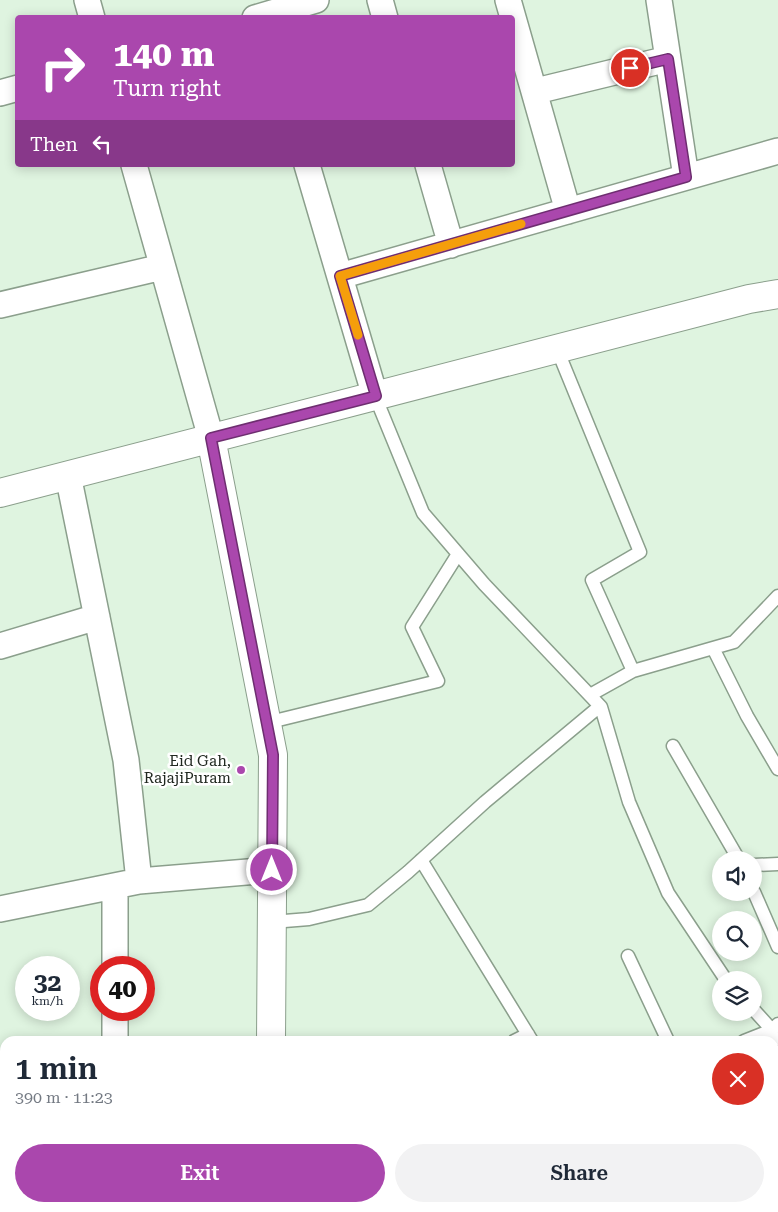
<!DOCTYPE html>
<html lang="en">
<head>
<meta charset="utf-8">
<style>
	:root { --surface:#fff; --page:#f2f2f3; --text:#1f2937; --muted:#747a83; --accent:#aa47ad }
	body { margin:0; font-family:"Roboto Serif",serif; background:var(--page); color:var(--text); height:100vh; display:flex; flex-direction:column; font-size:19px; white-space:nowrap }
	* { box-sizing:border-box; margin:0 }
	p { font-size:16px; color:var(--muted) }
	.icon { flex:none; width:28px; height:28px; fill:none; stroke:currentColor; stroke-width:2; stroke-linecap:round; stroke-linejoin:round }
	.map { position:relative; flex:1; overflow:hidden }
	.details { position:absolute; left:0px; top:1036px; width:779px; height:176px; display:flex; flex-direction:column; background:var(--surface); border-radius:15px 15px 0 0; box-shadow:0 2px 12px #0003 }
	.details>* { flex:none }
	.hud { position:absolute; left:15px; top:15px; width:500px; height:152px; border-radius:5px; box-shadow:0 2px 12px #0003; background:#aa47ad; color:#fff; overflow:hidden }
	.buttons { position:absolute; left:712px; top:851px; display:grid; gap:10px }
	.buttons a { display:grid; place-items:center; width:50px; height:50px; border-radius:50%; background:var(--surface); box-shadow:0 2px 12px #0003; font-size:25px }
	.speed { position:absolute; left:15px; top:956px; display:flex; gap:10px; font-size:25px; font-weight:700; text-align:center }
	.speed>* { display:grid; place-content:center; width:65px; height:65px; border-radius:50%; background:var(--surface); box-shadow:0 2px 12px #0003; line-height:1 }
	.speed small { font-size:12px; font-weight:400 }
	.speed .limit { border:8px solid #d22; background:#fff; color:#111 }
	.pin { position:absolute; display:grid; place-items:center; width:42px; height:42px; color:#fff; margin:-21px; border:2px solid #fff; border-radius:50%; box-shadow:0 1px 5px #0007 }
	.me { position:absolute; width:55px; margin:-28px; rotate:0deg; stroke-linejoin:round; filter:drop-shadow(0 0 4px #0008) }
	.turn { display:flex; align-items:center; gap:18px; height:105px; padding:0 15px; font-size:22px }
	.turn .icon { width:65px; height:65px; stroke-width:2.5 }
	.turn b { display:block; font-size:35px; line-height:42px }
	.then { display:flex; align-items:center; height:48px; padding:0 15px; background:#0003; gap:10px; font-size:19px }
	.round { display:grid; place-items:center; flex:none; width:52px; height:52px; border-radius:26px; background:var(--page) }
	.headline { display:flex; align-items:center; justify-content:space-between; height:85px; padding:0 15px }
	h1 { font-size:30px; font-weight:600; line-height:38px }
	.cta { display:flex; gap:10px; margin-top:auto; padding:10px 15px }
	.cta a { flex:1; height:58px; border-radius:30px; background:var(--accent); color:#fff; font-size:20px; font-weight:600; line-height:58px; text-align:center }
	.cta a+a { background:var(--page); color:var(--text) }
	.map>svg:first-child { display:block }
	.lines { fill:none; stroke-linecap:round; stroke-linejoin:round }
	.lane-casing { stroke:#8b9f8c; stroke-width:15 }
	.street-casing { stroke:#8b9f8c; stroke-width:28 }
	.secondary-casing { stroke:#8b9f8c; stroke-width:30 }
	.lane { stroke:#fff; stroke-width:12 }
	.street { stroke:#fff; stroke-width:25 }
	.secondary { stroke:#fff; stroke-width:28 }
	.route-casing { stroke:#6e2e70; stroke-width:12 }
	.route { stroke:#aa47ad; stroke-width:9 }
	.slow { stroke:#f59e0b; stroke-width:9 }
	.poi-dot { fill:#aa47ad; stroke:#fff; stroke-width:2 }
	.labels { text-anchor:middle; dominant-baseline:central; stroke-width:5; stroke-linejoin:round; paint-order:stroke }
	.poi-label { font-size:15px; fill:#202820; stroke:#fff; text-anchor:end }
</style>
</head>
<body>
<div class="map">
<svg width="778" height="1212" viewBox="0 0 778 1212">
	<rect width="100%" height="100%" fill="#dff4e0"/>
	<g class="lines">
		<g class="lane-casing">
			<path id="lane" d="M557,349l83,203 -48,28 41,91
				M375,396l48,117 61,71 117,123 28,95 39,91 58,87
				M713,648l34,68 31,53
				M590,695l43,-24 101,-29 44,-46
				M266,723l172,-42 -26,-54 46,-73
				M673,746l66,114
				M421,860l111,181
				M754,865l24,-1
				M754,892l24,55
				M272,922l37,-3 59,-14 40,-33 77,-70 115,-96
				M628,956l40,85
				M754,1010l18,20 6,9
				M514,1041l14,-7
				M744,1041l28,-11 6,-6
				M0,1116l1,24
				M535,1208l3,4
				M628,1208l3,4"/>
		</g>
		<g class="street-casing">
			<path id="street" d="M87,0l5,18
				M380,0l5,18
				M508,0l60,211
				M659,0l27,177
				M255,18l61,-18
				M536,91l132,-32
				M0,93l18,-5
				M134,165l77,273
				M307,165l68,231
				M428,165l23,80
				M340,276l438,-125
				M0,305l162,-38
				M68,475l58,285 13,121
				M0,646l97,-29
				M0,909l139,-28 133,-11
				M115,968v-82
				M115,1041v-31
				M0,1140h5
				M751,1212l19,-4"/>
		</g>
		<g class="secondary-casing">
			<path id="secondary" d="M211,438l62,317 -2,286
				M0,493l749,-194 29,-5
				M270,1212v-4"/>
		</g>
		<use href="#lane" class="lane"/>
		<use href="#street" class="street"/>
		<use href="#secondary" class="secondary"/>
	</g>
	<g class="lines">
		<g class="route-casing">
			<path id="route" d="M272,870l1,-115 -62,-317 165,-42 -36,-120 346,-99 -18,-118 -38,9"/>
		</g>
		<use href="#route" class="route"/>
		<path class="slow" d="M358,335l-18,-59 181,-52"/>
	</g>
	<circle class="poi-dot" cx="241" cy="770" r="5"/>
	<g class="labels">
		<g class="poi-label">
			<text x="231" y="761">Eid Gah,<tspan x="231" dy="17">RajajiPuram</tspan></text>
		</g>
	</g>
</svg>
<div class="buttons">
<a><svg class="icon" aria-label="sound" viewBox="0 0 24 24"><path d="M4 9h4l5-4v14l-5-4H4zM17 9q2 3 0 6"/></svg></a>
<a><svg class="icon" aria-label="search" viewBox="0 0 24 24"><circle cx="10" cy="10" r="6"/><path d="M15 15l6 6"/></svg></a>
<a><svg class="icon" aria-label="layers" viewBox="0 0 24 24"><path d="M12 4l9 5-9 5-9-5zM3 14l9 5 9-5"/></svg></a>
</div>
<div class="speed"><div>32<small>km/h</small></div><div class="limit">40</div></div>
<div class="pin" style="left:630px;top:68px;background:#d93025"><svg class="icon" aria-label="arrive" viewBox="0 0 24 24"><path d="M6 21V4h12l-3 4 3 4H6"/></svg></div>
<svg class="me" style="left:272px;top:870px" viewBox="-20 -20 40 40"><circle r="17" fill="#aa47ad" stroke="#fff" stroke-width="3"/><path d="M0-11L8 9 0 5-8 9z" fill="#fff"/></svg>
<div class="hud">
<div class="turn"><svg class="icon" aria-label="right" viewBox="0 0 24 24"><path d="M7 20v-9h11M14 6l5 5-5 5"/></svg><div><b>140 m</b>Turn right</div></div>
<div class="then">Then<svg class="icon" aria-label="left" viewBox="0 0 24 24"><path d="M17 20v-9H6M10 6l-5 5 5 5"/></svg></div>
</div>
<section class="details">
<div class="headline"><div><h1>1 min</h1><p>390 m · 11:23</p></div><a class="round" style="background:#d93025;color:#fff"><svg class="icon" aria-label="close" viewBox="0 0 24 24"><path d="M6 6l12 12M18 6L6 18"/></svg></a></div>
<div class="cta"><a>Exit</a><a>Share</a></div>
</section>
</div>
</body>
</html>
